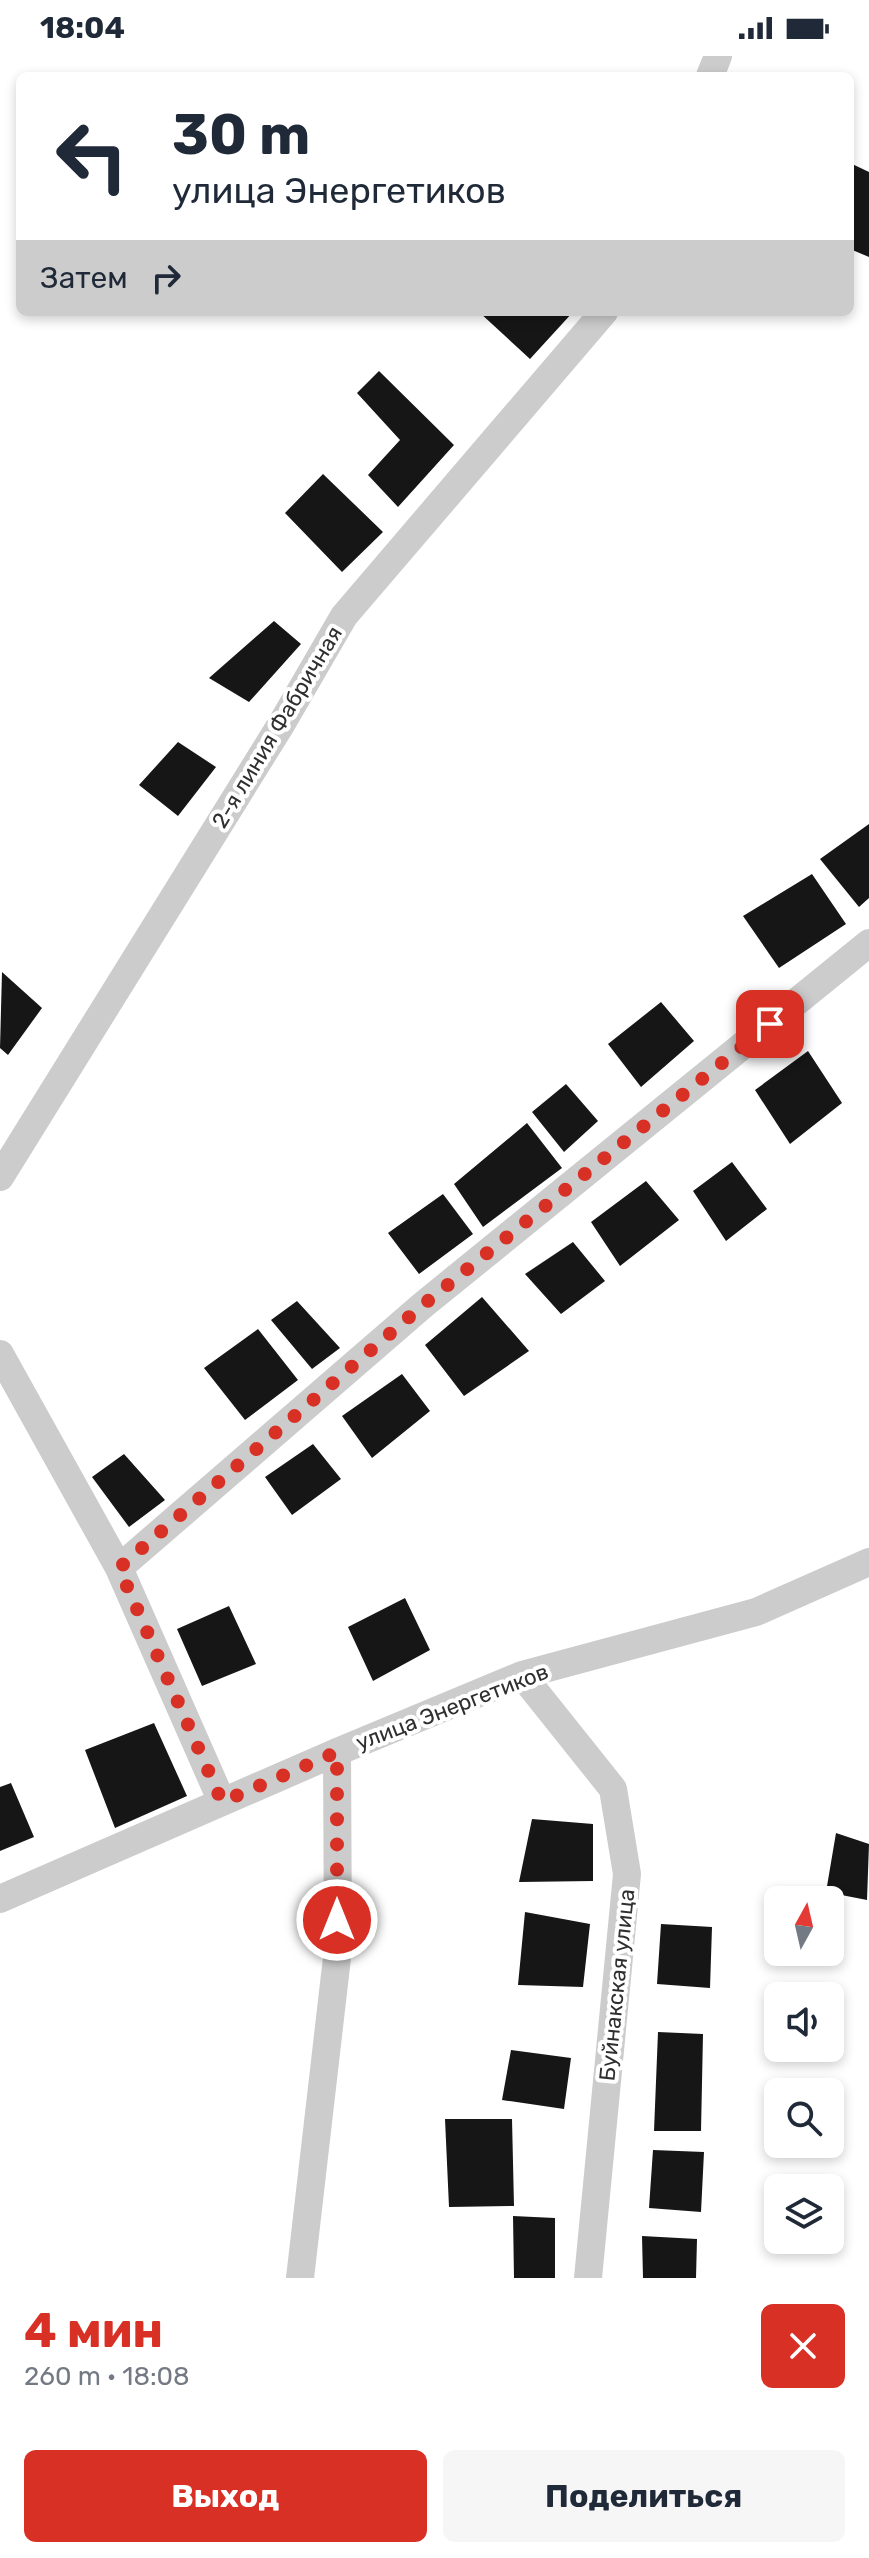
<!DOCTYPE html>
<html lang="ru">
<head>
<meta charset="utf-8">
<style>
	:root { --surface:#fff; --page:#f6f6f7; --text:#1f2937; --muted:#747a83; --accent:#d93025 }
	body { margin:0; font-family:Rubik,sans-serif; background:var(--page); color:var(--text); height:100vh; display:flex; flex-direction:column; font-size:30px; white-space:nowrap }
	* { box-sizing:border-box; margin:0 }
	p { font-size:26px; color:var(--muted) }
	.icon { flex:none; width:44px; height:44px; fill:none; stroke:currentColor; stroke-width:2; stroke-linecap:round; stroke-linejoin:round }
	.map { position:relative; height:2222px; overflow:hidden }
	.side { display:flex; flex-direction:column; background:var(--surface); flex:1 }
	.side>* { flex:none }
	.hud { position:absolute; left:16px; top:16px; width:838px; height:244px; border-radius:12px; box-shadow:0 4px 12px #0003; background:#fff; color:var(--text); overflow:hidden }
	.needle { width:52px; rotate:8deg }
	.tools { position:absolute; left:764px; top:1830px; display:grid; gap:16px }
	.tools a { display:grid; place-items:center; width:80px; height:80px; border-radius:12px; background:var(--surface); box-shadow:0 4px 12px #0003; font-size:40px }
	.pin { position:absolute; display:grid; place-items:center; width:68px; height:68px; color:#fff; margin:-34px; border-radius:16px; box-shadow:0 4px 12px #0006 }
	.me { position:absolute; width:88px; margin:-44px; rotate:0deg; stroke-linejoin:round; filter:drop-shadow(0 0 6px #0008) }
	.turn { display:flex; align-items:center; gap:28px; height:168px; padding:0 24px; font-size:36px }
	.turn .icon { width:104px; height:104px; stroke-width:2.5 }
	.turn b { display:block; font-size:56px; line-height:68px }
	.then { display:flex; align-items:center; height:76px; padding:0 24px; background:#0003; gap:16px; font-size:30px }
	.round { display:grid; place-items:center; flex:none; width:84px; height:84px; border-radius:12px; background:var(--page) }
	.headline { display:flex; align-items:center; justify-content:space-between; height:136px; padding:0 24px }
	h1 { font-size:48px; font-weight:700; line-height:60px; color:var(--accent) }
	.action { display:flex; gap:16px; margin-top:auto; padding:16px 24px }
	.action a { flex:1; height:92px; border-radius:12px; background:var(--accent); color:#fff; font-size:32px; font-weight:700; line-height:92px; text-align:center }
	.action a+a { background:var(--page); color:var(--text) }
	.status { display:flex; justify-content:space-between; align-items:center; height:56px; padding:0 40px; background:var(--surface); direction:ltr }
	.status svg { height:22px; fill:currentColor }
	.map>svg:first-child { display:block }
	.building { fill:#161616 }
	.lines { fill:none; stroke-linecap:round; stroke-linejoin:round }
	.street { stroke:#ccc; stroke-width:28 }
	.route { stroke:#d93025; stroke-width:14; stroke-dasharray:0 25.2 }
	.labels { text-anchor:middle; dominant-baseline:central; stroke-width:8; stroke-linejoin:round; paint-order:stroke }
	.street-label { font-size:22px; fill:#2f2f2f; stroke:#fff }
</style>
</head>
<body>
<div class="status"><b>18:04</b><svg viewBox="0 0 49 12"><path d="M0 12V9h3v3zM5 12V6h3v6zM10 12V3h3v9zM15 12V0h3v12zM26 1h20v11H26zM47 4h2v5h-2z"/></svg></div>
<div class="map">
<svg width="869" height="2222" viewBox="0 0 869 2222">
	<rect width="100%" height="100%" fill="#fff"/>
	<path class="building" d="M850,107l19,9v85l-19,-8z
		M479,256h94l-43,47z
		M379,315l75,74 -56,62 -30,-32 32,-35 -43,-47z
		M323,418l60,58 -41,40 -57,-59z
		M274,565l27,23 -52,58 -40,-24z
		M178,686l38,25 -38,49 -39,-31z
		M869,768v74l-10,9 -39,-48z
		M812,818l34,50 -67,44 -36,-52z
		M2,916l40,36 -34,47 -8,-7z
		M661,946l33,39 -53,46 -33,-43z
		M808,995l34,52 -52,41 -35,-54z
		M566,1028l32,37 -34,31 -32,-40z
		M527,1067l35,45 -79,59 -29,-43z
		M732,1106l35,47 -41,32 -33,-50z
		M646,1125l33,39 -59,46 -29,-44z
		M443,1138l30,40 -54,40 -31,-41z
		M573,1186l32,39 -44,33 -36,-40z
		M482,1241l47,54 -65,45 -39,-51z
		M297,1245l43,47 -28,21 -41,-49z
		M258,1273l40,51 -53,40 -41,-52z
		M402,1318l28,37 -58,47 -30,-42z
		M313,1388l28,35 -49,36 -27,-38z
		M124,1398l41,46 -36,27 -37,-50z
		M405,1542l25,52 -57,31 -25,-54z
		M229,1550l27,58 -54,22 -25,-57z
		M154,1667l33,73 -72,32 -30,-78z
		M11,1727l23,54 -34,14v-64z
		M532,1763l61,5v57l-74,1z
		M836,1777l33,11 -2,56 -41,-8z
		M525,1856l65,12 -7,63 -65,-2z
		M661,1868l51,3 -2,61 -53,-4z
		M658,1976l45,2 -2,97h-47z
		M511,1994l60,8 -7,51 -62,-9z
		M445,2063h67l2,87 -65,1z
		M653,2094l51,2 -3,60 -52,-4z
		M513,2160l42,2v60h-41z
		M642,2180l55,3 -1,39h-53z"/>
	<g class="lines">
		<path class="street" d="M710,20l8,-20
			M0,1121l282,-454 62,-107 260,-304
			M0,1298l119,214 103,234
			M119,1512l304,-263 446,-362
			M522,1619l91,114 14,85 -39,404
			M0,1843l337,-147 185,-77 234,-63 113,-50
			M300,2222l38,-329 -1,-197"/>
	</g>
	<g class="lines">
		<path class="route" d="M337,1864v-168l-115,50 -103,-234 304,-263 347,-281"/>
	</g>
	<g class="labels">
		<g class="street-label">
			<text transform="translate(277 671) rotate(-59)">2-я линия Фабричная</text>
			<text transform="translate(452 1651) rotate(-21)">улица Энергетиков</text>
			<text transform="translate(617 1929) rotate(-84)">Буйнакская улица</text>
		</g>
	</g>
</svg>
<div class="tools">
<a><svg class="needle" viewBox="-14 -14 28 28"><path d="M0-13l5 13h-10z" fill="#e53935"/><path d="M0 13l5-13h-10z" fill="#747a83"/></svg></a>
<a><svg class="icon" aria-label="sound" viewBox="0 0 24 24"><path d="M4 9h4l5-4v14l-5-4H4zM17 9q2 3 0 6"/></svg></a>
<a><svg class="icon" aria-label="search" viewBox="0 0 24 24"><circle cx="10" cy="10" r="6"/><path d="M15 15l6 6"/></svg></a>
<a><svg class="icon" aria-label="layers" viewBox="0 0 24 24"><path d="M12 4l9 5-9 5-9-5zM3 14l9 5 9-5"/></svg></a>
</div>
<div class="pin" style="left:770px;top:968px;background:#d93025"><svg class="icon" aria-label="arrive" viewBox="0 0 24 24"><path d="M6 21V4h12l-3 4 3 4H6"/></svg></div>
<svg class="me" style="left:337px;top:1864px" viewBox="-20 -20 40 40"><circle r="17" fill="#d93025" stroke="#fff" stroke-width="3"/><path d="M0-11L8 9 0 5-8 9z" fill="#fff"/></svg>
<div class="hud">
<div class="turn"><svg class="icon" aria-label="left" viewBox="0 0 24 24"><path d="M17 20v-9H6M10 6l-5 5 5 5"/></svg><div><b>30 m</b>улица Энергетиков</div></div>
<div class="then">Затем<svg class="icon" aria-label="right" viewBox="0 0 24 24"><path d="M7 20v-9h11M14 6l5 5-5 5"/></svg></div>
</div>
</div>
<section class="side">
<div class="headline"><div><h1>4 мин</h1><p>260 m · 18:08</p></div><a class="round" style="background:#d93025;color:#fff"><svg class="icon" aria-label="close" viewBox="0 0 24 24"><path d="M6 6l12 12M18 6L6 18"/></svg></a></div>
<div class="action"><a>Выход</a><a>Поделиться</a></div>
</section>
</body>
</html>
